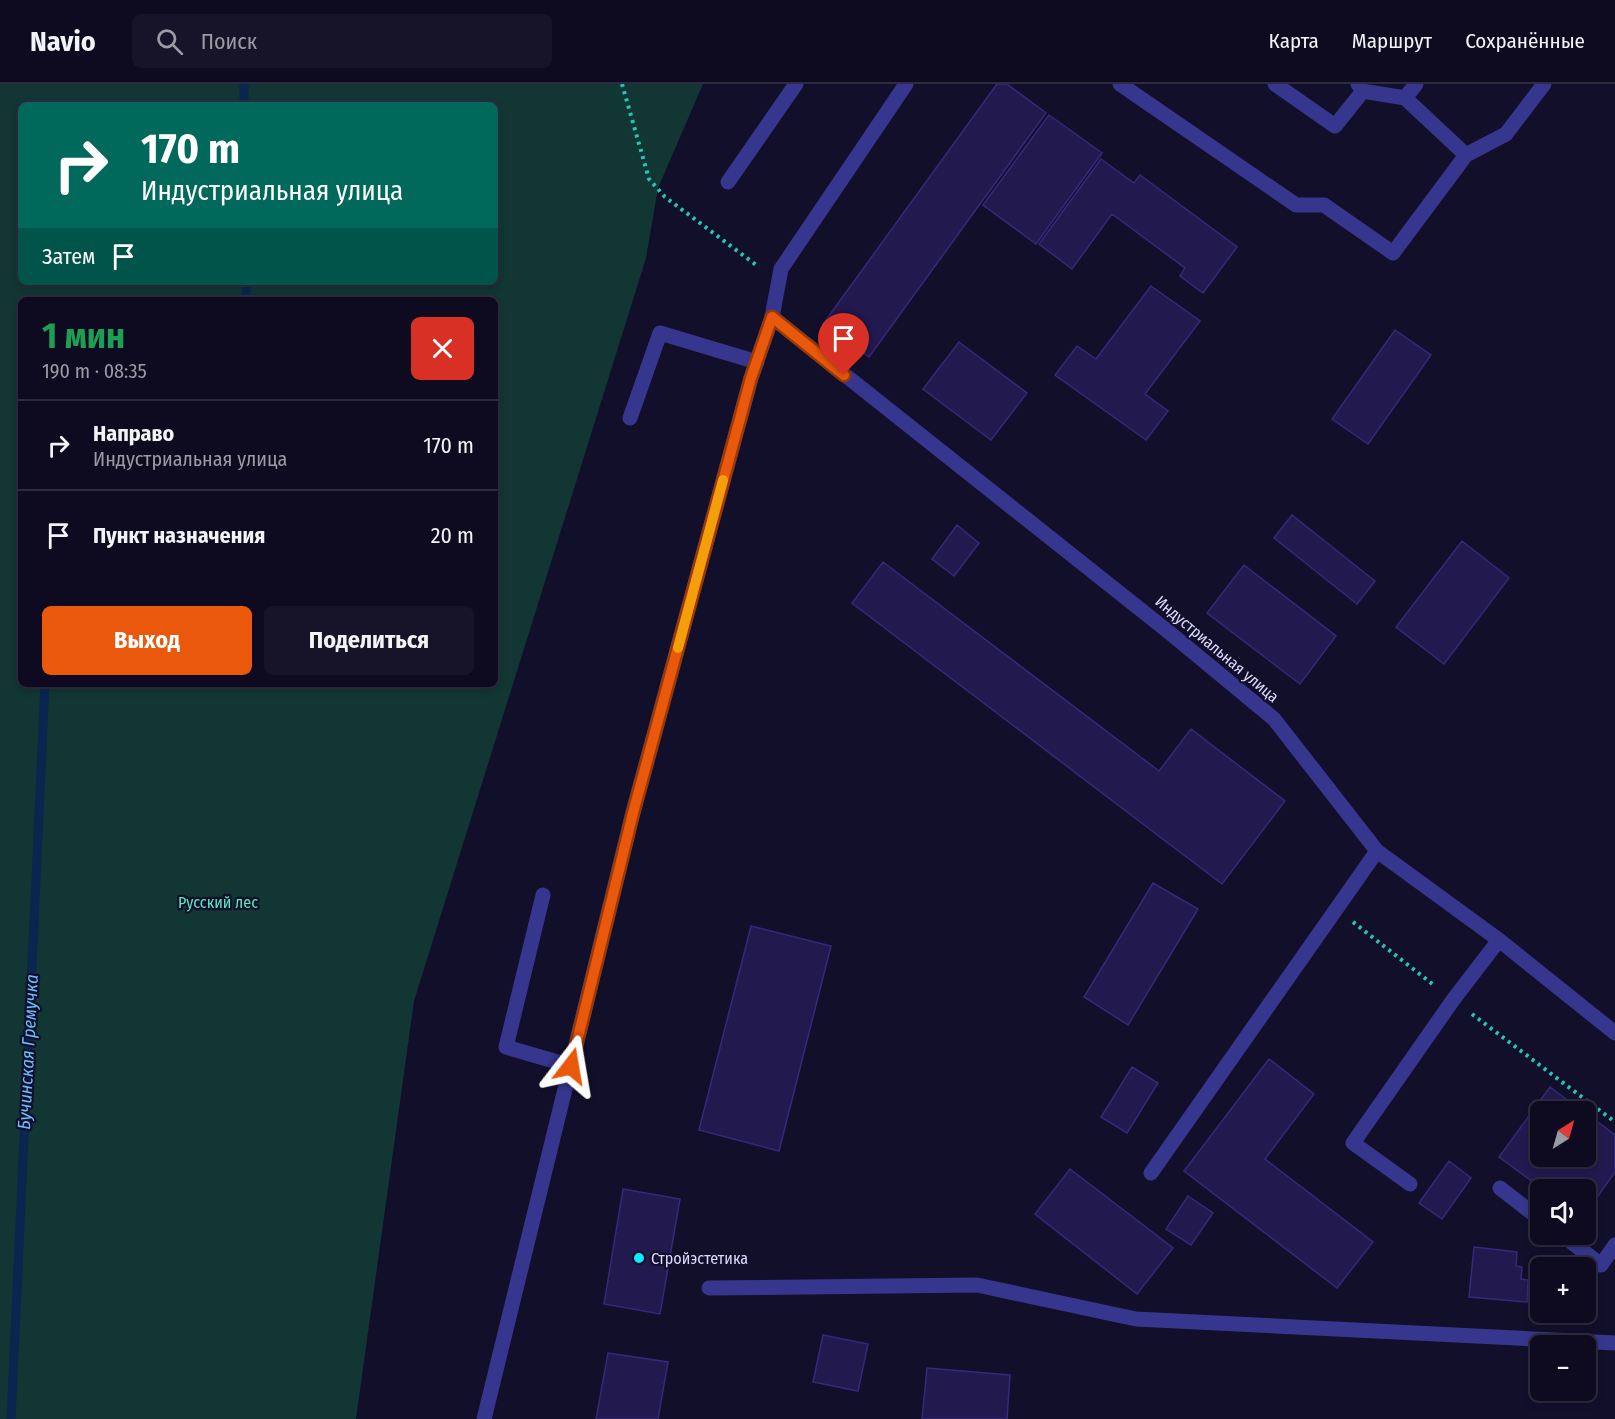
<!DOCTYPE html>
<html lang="ru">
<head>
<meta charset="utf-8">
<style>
	:root { --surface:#0e0b20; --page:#171429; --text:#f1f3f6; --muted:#9b9ba5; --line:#2e2b3e; --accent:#ea580c }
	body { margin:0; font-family:"Fira Sans Condensed",sans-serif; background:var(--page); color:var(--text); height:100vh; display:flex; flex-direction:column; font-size:22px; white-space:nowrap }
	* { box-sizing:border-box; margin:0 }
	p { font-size:20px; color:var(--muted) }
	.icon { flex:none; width:33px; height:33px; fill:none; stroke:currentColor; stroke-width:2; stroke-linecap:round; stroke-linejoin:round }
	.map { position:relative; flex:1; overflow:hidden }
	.panel { position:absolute; left:18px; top:213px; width:480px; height:390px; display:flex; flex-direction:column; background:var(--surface); border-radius:9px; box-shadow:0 3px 9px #0003,0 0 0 2px var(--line) }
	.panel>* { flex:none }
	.guide { position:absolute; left:18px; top:18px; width:480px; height:183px; border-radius:9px; box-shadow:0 3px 9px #0003,0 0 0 2px var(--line); background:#00695c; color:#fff; overflow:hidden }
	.needle { width:39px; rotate:37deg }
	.tools { position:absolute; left:1530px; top:1017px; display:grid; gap:12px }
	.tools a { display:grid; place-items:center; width:66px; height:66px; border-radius:9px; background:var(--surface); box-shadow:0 3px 9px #0003,0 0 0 2px var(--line); font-size:30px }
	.pin { position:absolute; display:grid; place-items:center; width:51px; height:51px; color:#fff; margin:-62px -26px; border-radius:50% 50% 50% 0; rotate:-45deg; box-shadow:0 0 6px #0007 }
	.pin .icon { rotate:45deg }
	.me { position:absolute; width:66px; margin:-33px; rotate:14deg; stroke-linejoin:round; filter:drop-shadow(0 0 4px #0008) }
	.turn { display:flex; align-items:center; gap:21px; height:126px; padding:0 24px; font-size:27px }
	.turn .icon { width:78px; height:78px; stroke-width:2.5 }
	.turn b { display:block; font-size:42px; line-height:51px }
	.then { display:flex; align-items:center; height:57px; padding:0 24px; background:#0003; gap:12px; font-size:22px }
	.round { display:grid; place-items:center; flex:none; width:63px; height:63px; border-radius:9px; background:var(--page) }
	.summary { display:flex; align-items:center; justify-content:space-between; height:102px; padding:0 24px }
	h1 { font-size:36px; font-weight:700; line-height:45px; color:#1e9e55 }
	.cta { display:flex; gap:12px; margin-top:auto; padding:12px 24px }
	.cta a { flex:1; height:69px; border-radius:9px; background:var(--accent); color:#fff; font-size:24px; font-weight:700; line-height:69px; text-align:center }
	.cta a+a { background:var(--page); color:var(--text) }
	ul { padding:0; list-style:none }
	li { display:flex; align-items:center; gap:18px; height:90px; padding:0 24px; border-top:2px solid var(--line) }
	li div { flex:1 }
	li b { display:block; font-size:22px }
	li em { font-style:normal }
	header { display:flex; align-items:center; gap:36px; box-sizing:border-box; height:84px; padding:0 30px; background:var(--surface); border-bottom:2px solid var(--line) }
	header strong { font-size:28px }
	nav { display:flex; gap:33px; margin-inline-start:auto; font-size:21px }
	.search { width:420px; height:54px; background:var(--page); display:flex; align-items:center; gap:15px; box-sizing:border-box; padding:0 21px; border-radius:9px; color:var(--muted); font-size:22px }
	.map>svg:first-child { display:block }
	.green { fill:#113633; fill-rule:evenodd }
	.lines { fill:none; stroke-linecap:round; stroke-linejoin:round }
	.stream { stroke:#082650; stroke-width:9 }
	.building { fill:#22194e; stroke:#36297c; stroke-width:1.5 }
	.path { stroke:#26c6b6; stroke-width:4; stroke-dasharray:3 4.5; stroke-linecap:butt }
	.minor { stroke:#36368e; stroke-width:15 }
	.route-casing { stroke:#983908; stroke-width:15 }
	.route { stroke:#ea580c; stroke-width:10 }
	.slow { stroke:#f59e0b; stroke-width:10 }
	.poi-dot { fill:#05f0ff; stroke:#120f2b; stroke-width:2 }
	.labels { text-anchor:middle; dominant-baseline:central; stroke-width:4.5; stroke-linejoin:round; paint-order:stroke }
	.street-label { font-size:16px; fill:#dcd9ff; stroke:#120f2b }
	.park-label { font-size:16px; fill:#5aeac0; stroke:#120f2b }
	.poi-label { font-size:16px; fill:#dcd9ff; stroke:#120f2b; text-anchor:start }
	.water-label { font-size:18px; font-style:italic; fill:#67bfff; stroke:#120f2b }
</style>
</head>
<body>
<header>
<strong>Navio</strong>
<div class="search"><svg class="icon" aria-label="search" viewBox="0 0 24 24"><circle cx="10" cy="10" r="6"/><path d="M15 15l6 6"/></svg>Поиск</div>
<nav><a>Карта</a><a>Маршрут</a><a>Сохранённые</a></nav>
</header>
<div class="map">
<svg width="1615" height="1335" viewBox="0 0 1615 1335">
	<rect width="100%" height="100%" fill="#120f2b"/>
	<path class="green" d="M0,0h703l-45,104 -12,70 -232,743 -58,418h-356zM21,21h474v177h-474zM21,216h474v384h-474z"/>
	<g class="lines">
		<path class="stream" d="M244,0v21
			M246,198v18
			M11,1335l34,-735"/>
	</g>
	<path class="building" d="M997,0h10l39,29 -177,244 -46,-33z
		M1049,31l53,38 -66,91 -53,-39z
		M1101,75l33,24 6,-8 97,72 -34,46 -23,-17 5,-8 -73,-54 -40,55 -33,-25z
		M1151,202l49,35 -55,73 23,17 -22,29 -91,-65 22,-29 19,13z
		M1395,246l36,25 -63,89 -36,-25z
		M959,258l68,51 -36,47 -68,-51z
		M1292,431l83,66 -18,23 -83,-66z
		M957,441l22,18 -25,33 -22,-17z
		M1462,457l47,37 -65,86 -48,-37z
		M883,478l276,209 32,-42 94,72 -63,83 -370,-281z
		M1244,481l92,71 -36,48 -93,-71z
		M1153,799l45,26 -70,116 -44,-28z
		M751,842l80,20 -52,205 -80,-21z
		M1269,975l45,35 -49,65 108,83 -36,46 -153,-117z
		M1132,983l26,16 -31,50 -26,-16z
		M1550,1003l33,25h-43v44h46v-43l29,22v37l-29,41v-23h-42l-45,-33z
		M1449,1077l22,17 -29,41 -23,-16z
		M1070,1085l103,79 -36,46 -102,-80z
		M623,1105l57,10 -20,115 -56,-10z
		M1188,1112l25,17 -22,32 -25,-16z
		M1474,1163l43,5 -1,14 6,1 -1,12 7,1 -1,22 -58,-5z
		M823,1251l45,9 -10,47 -45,-9z
		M608,1269l60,9 -10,57h-62z
		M927,1284l83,7 -3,44h-85z"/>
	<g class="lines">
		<path class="path" d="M622,0l27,95 16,18 94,70
			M1353,838l82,64
			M1472,930l143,108"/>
		<path class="minor" d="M1120,0l176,121h28l69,48 73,-98 40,-21 38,-50
			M1275,0l60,42 28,-35 -5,-7
			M1416,0l-11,14 61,57
			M1363,7l42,7
			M728,98l68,-98
			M772,233l398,316 104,86 103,132 122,89 116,93
			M630,334l30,-85 97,29
			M543,811l-37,152 65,19
			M1151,1089l226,-322
			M1410,1100l-57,-41 100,-143 46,-60
			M1500,1104l40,31
			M1561,1150l40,31 14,-20
			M709,1204l268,-3 159,34 479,24
			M484,1335l149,-607 118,-434 21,-61 9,-48 125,-185"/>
	</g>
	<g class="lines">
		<g class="route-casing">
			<path id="route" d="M571,982l62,-253 118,-435 21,-61 72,58"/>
		</g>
		<use href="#route" class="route"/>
		<path class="slow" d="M678,564l45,-168"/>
	</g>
	<circle class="poi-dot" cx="639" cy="1174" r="6"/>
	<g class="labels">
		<g class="street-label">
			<text transform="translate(1217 565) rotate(40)">Индустриальная улица</text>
		</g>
		<g class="park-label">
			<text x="218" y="818">Русский лес</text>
		</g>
		<g class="poi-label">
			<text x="651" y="1174">Стройэстетика</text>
		</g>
		<g class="water-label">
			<text transform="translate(28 968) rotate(-87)">Бучинская Гремучка</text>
		</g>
	</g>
</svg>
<div class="tools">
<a><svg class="needle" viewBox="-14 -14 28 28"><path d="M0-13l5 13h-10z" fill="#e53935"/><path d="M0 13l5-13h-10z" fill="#9b9ba5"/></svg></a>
<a><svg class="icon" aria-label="sound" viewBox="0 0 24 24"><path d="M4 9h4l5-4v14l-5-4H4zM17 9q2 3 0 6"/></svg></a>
<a>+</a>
<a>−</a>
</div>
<div class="pin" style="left:844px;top:291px;background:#d93025"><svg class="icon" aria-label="arrive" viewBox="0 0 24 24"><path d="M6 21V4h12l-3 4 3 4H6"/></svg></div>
<svg class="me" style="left:571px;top:982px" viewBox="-20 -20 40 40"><path d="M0-17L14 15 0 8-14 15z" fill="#ea580c" stroke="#fff" stroke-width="4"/></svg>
<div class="guide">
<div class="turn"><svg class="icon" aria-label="right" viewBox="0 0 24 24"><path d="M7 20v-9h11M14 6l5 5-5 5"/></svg><div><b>170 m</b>Индустриальная улица</div></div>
<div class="then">Затем<svg class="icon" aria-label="arrive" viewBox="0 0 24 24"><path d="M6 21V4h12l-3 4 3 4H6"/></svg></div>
</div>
<section class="panel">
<div class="summary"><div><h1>1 мин</h1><p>190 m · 08:35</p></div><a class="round" style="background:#d93025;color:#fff"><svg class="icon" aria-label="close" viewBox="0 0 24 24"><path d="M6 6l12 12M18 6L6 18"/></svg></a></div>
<ul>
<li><svg class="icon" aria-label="right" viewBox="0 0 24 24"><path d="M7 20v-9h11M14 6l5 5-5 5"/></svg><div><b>Направо</b><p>Индустриальная улица</p></div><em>170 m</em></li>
<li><svg class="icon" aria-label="arrive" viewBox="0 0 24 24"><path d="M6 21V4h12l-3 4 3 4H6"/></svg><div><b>Пункт назначения</b></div><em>20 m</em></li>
</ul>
<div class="cta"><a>Выход</a><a>Поделиться</a></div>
</section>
</div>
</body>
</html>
